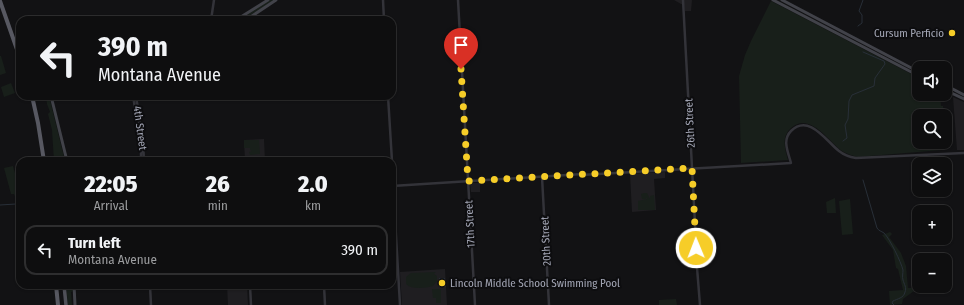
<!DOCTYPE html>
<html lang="en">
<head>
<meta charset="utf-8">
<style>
	:root { --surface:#0e0e0f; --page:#1c1c1d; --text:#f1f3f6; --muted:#9b9c9e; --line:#2e2e2f }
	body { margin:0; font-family:"Fira Sans Condensed",sans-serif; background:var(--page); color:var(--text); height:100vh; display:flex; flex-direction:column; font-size:15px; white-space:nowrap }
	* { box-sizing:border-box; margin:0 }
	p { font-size:13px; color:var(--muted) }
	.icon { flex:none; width:22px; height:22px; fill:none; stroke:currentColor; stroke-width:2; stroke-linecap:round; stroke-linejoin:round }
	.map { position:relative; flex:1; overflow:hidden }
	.details { position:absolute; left:16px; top:157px; width:380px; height:132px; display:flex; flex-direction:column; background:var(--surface); border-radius:12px; box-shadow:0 1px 3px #0004,0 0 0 1px var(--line) }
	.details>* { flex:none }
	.banner { position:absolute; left:16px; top:16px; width:380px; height:84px; border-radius:12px; box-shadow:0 1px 3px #0004,0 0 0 1px var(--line); background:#0e0e0f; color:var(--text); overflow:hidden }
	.controls { position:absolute; left:912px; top:61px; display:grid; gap:8px }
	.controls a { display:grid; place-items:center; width:40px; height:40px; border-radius:8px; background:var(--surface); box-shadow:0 1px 3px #0004,0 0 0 1px var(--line); font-size:20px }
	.pin { position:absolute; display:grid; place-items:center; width:34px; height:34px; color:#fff; margin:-41px -17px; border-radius:50% 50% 50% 0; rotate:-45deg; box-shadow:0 0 4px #0007 }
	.pin .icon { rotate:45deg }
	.me { position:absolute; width:44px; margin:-22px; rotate:359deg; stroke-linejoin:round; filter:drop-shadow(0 0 3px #0008) }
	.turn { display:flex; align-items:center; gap:14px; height:84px; padding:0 16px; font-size:18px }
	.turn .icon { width:52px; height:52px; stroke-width:2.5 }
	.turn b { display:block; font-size:28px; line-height:34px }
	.eta { display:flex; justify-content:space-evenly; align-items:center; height:68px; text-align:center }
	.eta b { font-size:24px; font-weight:800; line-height:28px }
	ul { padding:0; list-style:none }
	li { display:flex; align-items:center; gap:12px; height:50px; margin:0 8px 6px; padding:0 8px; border:2px solid var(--line); border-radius:12px }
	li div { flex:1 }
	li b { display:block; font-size:15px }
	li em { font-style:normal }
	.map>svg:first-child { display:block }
	.built { fill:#1f1e21 }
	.green { fill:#181f1a }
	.water { fill:#282f38 }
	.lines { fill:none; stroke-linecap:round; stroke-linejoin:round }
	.stream { stroke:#282f38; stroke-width:1 }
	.tertiary { stroke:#333339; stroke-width:2.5 }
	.secondary { stroke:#414249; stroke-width:3 }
	.primary { stroke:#4f5058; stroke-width:3.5 }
	.trunk { stroke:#575861; stroke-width:4 }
	.route { stroke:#f6cd28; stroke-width:7; stroke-dasharray:0 12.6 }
	.poi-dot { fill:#f6cd28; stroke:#0d0d0f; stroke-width:1.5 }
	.labels { text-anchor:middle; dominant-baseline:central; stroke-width:4; stroke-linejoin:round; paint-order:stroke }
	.poi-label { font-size:11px; fill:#a3a6b5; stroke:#0d0d0f; text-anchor:end }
	.street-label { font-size:11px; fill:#a3a6b5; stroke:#0d0d0f }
</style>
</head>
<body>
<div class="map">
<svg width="964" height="305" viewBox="0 0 964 305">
	<rect width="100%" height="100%" fill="#121214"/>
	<path class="built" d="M674,0h18l-1,11h-6l-1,-6 -3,-1z
		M953,97l11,5v48h-7z
		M264,139l1,22h-20l-1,-21z
		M665,172v6l-11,1 2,31 -24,2 -2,-38z
		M470,183h10v9h-9z
		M445,269l2,36h-45l-2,-33z
		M227,285h20l1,20h-20z"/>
	<path class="green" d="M270,0h4l-31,20h-4z
		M771,1l148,77v16h21l1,12h2l1,10h-25v26h25l1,4 -3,2v2l-85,7c-5,-2 -10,-3 -15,-6 -13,-9 -32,-40 -51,-23 -10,9 -6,21 -3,32l-47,3 -2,-87 6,-21 6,-14z
		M0,56h1l5,17 -6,2z
		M11,83l4,10 -11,4 -3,-10z
		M46,96h3l16,65h-11l-2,-31 -4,-16 2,-2 -3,-8z
		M244,140h15l1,14 -10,1 -1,-3 3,-1 -2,-1v-2h-6z
		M13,166l7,25v8h-4l-2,-5h-3l-7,-26z
		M644,193h3l3,6v-3l4,-1 1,15h-17v-9l9,-2 -1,-2v2h-4l-1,-5z
		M835,198l1,15h-9l-1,-11z
		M850,199l3,35 -11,1 -3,-34z
		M890,232l2,2 -3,3 12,16 5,13 2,22h5l1,3 -11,8 -1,5 -12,1 -1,-14 14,-1 -5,-21 -2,-1 -3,-18 -11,-15z
		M436,272l-2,2 3,2v5l-4,5c-8,2 -21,4 -27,-2v-7l5,-4z
		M66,285h6l1,6 -2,1 1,13h-4z
		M432,289h9v14h-5v-5h-3z
		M676,299l1,6h-18v-5z"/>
	<path class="water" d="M439,278h6l1,9h-7z"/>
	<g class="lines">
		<path class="stream" d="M858,26l4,-3v-8l-3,-4 4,-11
			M843,141l4,-3 -2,-13 3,-6 1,-18 3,-6 22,-9 1,-8 10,-14 -1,-3 -21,-9
			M863,180l14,48c2,3 4,3 7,5 6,6 17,29 19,37 0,3 -1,7 0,10 1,4 4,8 2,12 -1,6 -8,7 -12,9l-1,2 2,2
			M0,205l16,-1"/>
		<path class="tertiary" d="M383,0l1,20
			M458,0l17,305
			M683,0l13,242v9
			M211,20l3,-20
			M133,96l8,47v18
			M136,96l7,47 1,18
			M388,96l4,65
			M392,167l8,138
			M581,175l210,-12c-3,-11 -9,-23 0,-32 18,-18 36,11 48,20 5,4 11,6 17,7l108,-5
			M542,177l7,128
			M392,186l191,-12
			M697,251l2,2 -3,2 -1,-2z
			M696,255l4,50
			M150,285l1,20
			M250,285l1,20
			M324,285l1,20"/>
		<path class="secondary" d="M773,0l146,76
			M782,0l137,72
			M236,20l32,-20
			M246,20l30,-20
			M945,85l19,10
			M945,90l19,9
			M51,96l16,65
			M74,285l1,20"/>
		<path class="primary" d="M64,285l2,20"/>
		<path class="trunk" d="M0,1l20,57
			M32,96l6,27 6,38
			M56,285l2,20"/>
	</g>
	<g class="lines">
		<path class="route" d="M461,69l7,112 224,-13 4,80"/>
	</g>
	<g class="poi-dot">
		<circle cx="952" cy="33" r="4"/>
		<circle cx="442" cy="283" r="4"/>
	</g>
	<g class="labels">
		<g class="poi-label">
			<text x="944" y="33">Cursum Perficio</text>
			<text x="450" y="283" text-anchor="start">Lincoln Middle School Swimming Pool</text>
		</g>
		<g class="street-label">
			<text transform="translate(690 123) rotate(-93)">26th Street</text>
			<text transform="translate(140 128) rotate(82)">4th Street</text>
			<text transform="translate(470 224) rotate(-93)">17th Street</text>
			<text transform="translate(546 241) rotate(-93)">20th Street</text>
		</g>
	</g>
</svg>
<div class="controls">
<a><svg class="icon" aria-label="sound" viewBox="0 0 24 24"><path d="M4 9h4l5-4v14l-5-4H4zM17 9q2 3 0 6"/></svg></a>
<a><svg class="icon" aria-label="search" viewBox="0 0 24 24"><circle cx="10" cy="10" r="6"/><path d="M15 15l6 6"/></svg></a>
<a><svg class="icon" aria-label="layers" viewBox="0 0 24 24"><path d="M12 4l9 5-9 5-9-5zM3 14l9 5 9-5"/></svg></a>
<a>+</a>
<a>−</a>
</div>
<div class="pin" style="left:461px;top:69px;background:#d93025"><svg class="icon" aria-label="arrive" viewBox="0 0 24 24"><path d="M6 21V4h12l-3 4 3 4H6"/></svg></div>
<svg class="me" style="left:696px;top:248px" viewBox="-20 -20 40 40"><circle r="17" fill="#f6cd28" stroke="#fff" stroke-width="3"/><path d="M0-11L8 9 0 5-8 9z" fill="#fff"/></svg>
<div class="banner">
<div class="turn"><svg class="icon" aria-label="left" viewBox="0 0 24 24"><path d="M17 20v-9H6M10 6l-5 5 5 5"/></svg><div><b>390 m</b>Montana Avenue</div></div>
</div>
<section class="details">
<div class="eta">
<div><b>22:05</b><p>Arrival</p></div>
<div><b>26</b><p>min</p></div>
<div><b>2.0</b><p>km</p></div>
</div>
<ul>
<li><svg class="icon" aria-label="left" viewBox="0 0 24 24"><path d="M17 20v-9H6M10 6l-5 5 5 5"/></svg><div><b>Turn left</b><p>Montana Avenue</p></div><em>390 m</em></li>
</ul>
</section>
</div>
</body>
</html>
